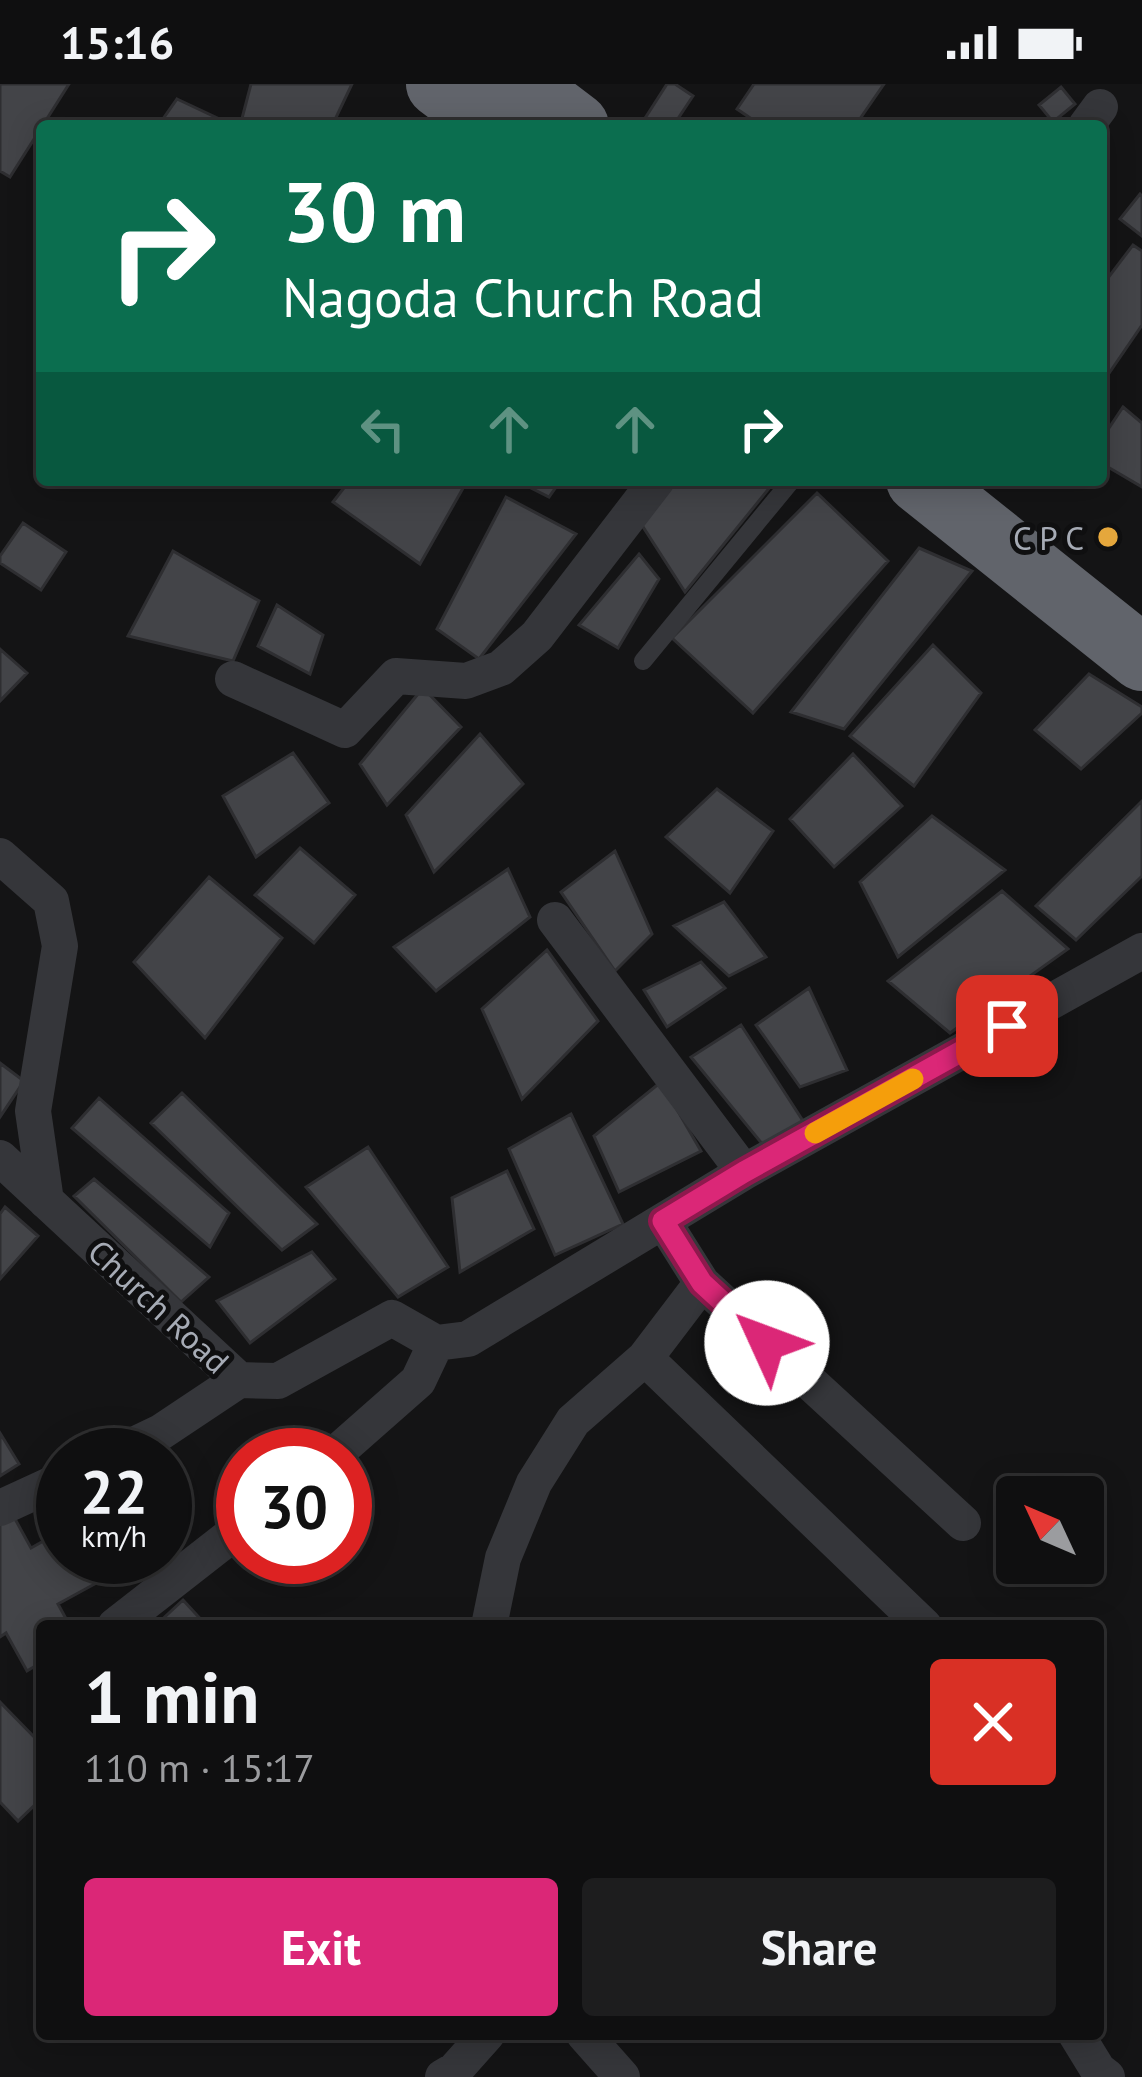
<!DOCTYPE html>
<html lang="en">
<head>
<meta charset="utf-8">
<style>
	:root { --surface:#0f0f10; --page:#1d1d1e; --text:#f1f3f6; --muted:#9b9c9f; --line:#2f2f30; --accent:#db2777 }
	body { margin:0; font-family:"PT Sans",sans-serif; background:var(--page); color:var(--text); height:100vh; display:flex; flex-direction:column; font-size:45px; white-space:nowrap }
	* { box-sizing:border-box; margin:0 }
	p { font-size:39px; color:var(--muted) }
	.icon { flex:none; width:66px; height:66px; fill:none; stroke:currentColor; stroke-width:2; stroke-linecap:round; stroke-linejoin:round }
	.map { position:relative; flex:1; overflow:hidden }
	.side { position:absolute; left:36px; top:1536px; width:1068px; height:420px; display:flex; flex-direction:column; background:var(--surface); border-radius:12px; box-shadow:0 6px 30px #0003,0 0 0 3px var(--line) }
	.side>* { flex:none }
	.hud { position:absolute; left:36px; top:36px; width:1071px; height:366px; border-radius:12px; box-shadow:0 6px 30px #0003,0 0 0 3px var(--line); background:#0b6e4f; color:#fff; overflow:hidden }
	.needle { width:78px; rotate:314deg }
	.buttons { position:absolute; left:996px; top:1392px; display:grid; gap:24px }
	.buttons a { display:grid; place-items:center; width:108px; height:108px; border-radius:12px; background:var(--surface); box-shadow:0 6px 30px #0003,0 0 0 3px var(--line); font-size:60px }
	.speed { position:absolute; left:36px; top:1344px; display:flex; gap:24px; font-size:60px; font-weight:700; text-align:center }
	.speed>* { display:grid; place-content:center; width:156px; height:156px; border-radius:50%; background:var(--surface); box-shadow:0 6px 30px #0003,0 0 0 3px var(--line); line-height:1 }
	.speed small { font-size:30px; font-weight:400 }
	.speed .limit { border:18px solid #d22; background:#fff; color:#111 }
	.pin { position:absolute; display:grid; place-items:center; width:102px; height:102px; color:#fff; margin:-51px; border-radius:24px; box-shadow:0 6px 18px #0006 }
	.me { position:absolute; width:132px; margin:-66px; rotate:313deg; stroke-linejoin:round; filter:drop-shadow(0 0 9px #0008) }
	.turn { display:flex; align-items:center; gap:42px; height:252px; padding:0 48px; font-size:54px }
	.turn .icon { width:156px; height:156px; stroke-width:2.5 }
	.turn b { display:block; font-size:84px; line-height:102px }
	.lanes { display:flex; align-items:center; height:114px; padding:0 48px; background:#0003; justify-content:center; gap:60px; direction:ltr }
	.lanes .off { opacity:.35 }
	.round { display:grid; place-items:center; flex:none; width:126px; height:126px; border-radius:12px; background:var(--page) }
	.summary { display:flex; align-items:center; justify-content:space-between; height:204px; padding:0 48px }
	h1 { font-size:72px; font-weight:700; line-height:90px }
	.primary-button { display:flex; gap:24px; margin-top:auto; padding:24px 48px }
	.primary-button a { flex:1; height:138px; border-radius:12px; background:var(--accent); color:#fff; font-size:48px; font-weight:700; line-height:138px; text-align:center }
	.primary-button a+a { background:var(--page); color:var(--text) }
	.status { display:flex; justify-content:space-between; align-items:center; height:84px; padding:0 60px; background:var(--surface); direction:ltr }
	.status svg { height:33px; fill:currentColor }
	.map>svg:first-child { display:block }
	.building { fill:#434448; stroke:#2e2e31; stroke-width:3 }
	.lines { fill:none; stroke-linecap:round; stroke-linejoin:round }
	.lane { stroke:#35363a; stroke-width:18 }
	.street { stroke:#35363a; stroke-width:36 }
	.highway { stroke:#61646b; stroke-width:66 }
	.route-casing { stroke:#8e194d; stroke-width:30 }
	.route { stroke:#db2777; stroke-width:21 }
	.slow { stroke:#f59e0b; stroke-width:21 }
	.poi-dot { fill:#e5a73c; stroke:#0f0f10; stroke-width:4.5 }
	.labels { text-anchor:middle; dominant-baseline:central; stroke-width:10; stroke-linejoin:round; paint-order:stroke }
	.poi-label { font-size:33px; fill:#a6abb5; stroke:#0f0f10; text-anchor:end }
	.street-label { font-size:33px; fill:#a6abb5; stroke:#0f0f10 }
</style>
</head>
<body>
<div class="status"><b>15:16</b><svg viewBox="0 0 49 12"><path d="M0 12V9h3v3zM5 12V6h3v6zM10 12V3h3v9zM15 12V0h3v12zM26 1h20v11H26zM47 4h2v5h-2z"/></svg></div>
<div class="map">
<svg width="1142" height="1993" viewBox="0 0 1142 1993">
	<rect width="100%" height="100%" fill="#141415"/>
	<path class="building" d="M0,0h69l-59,93 -10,-6z
		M251,0h101l-20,42h-92z
		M667,0h8l18,12 -20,30h-33z
		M754,0h130l-29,42h-93l-25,-17z
		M1061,3l14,17 -22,18 -14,-17z
		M177,15l53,25 -1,2h-71z
		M1140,110l2,2v40l-22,-17z
		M1133,161l9,6v74l-41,60v-98z
		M1123,323l19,16v64l-41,-24v-23z
		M350,396h112l4,3 -46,81 -87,-62z
		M515,396h46l-12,17z
		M670,396h94l7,6 -86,106 -47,-73z
		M817,409l71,68 -135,152 -81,-75z
		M506,413l70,37 -97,125 -42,-30z
		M23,439l43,29 -25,38 -41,-27v-7z
		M919,464l53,23 -128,158 -53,-17z
		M173,467l86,50 -26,60 -105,-25z
		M639,470l20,25 -41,69 -39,-23z
		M277,521l46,30 -13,39 -52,-28z
		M933,561l48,48 -67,93 -64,-50z
		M0,565l27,24 -27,28z
		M1089,590l53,33v6l-61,56 -46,-39z
		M423,604l38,39 -74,78 -27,-41z
		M480,650l43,50 -89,88 -28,-57z
		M293,669l36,50 -73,54 -33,-61z
		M853,670l49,52 -68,61 -44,-48z
		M717,705l56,42 -43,62 -64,-56z
		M1142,717v75l-66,64 -40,-34z
		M932,732l73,54 -107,87 -38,-75z
		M300,764l55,47 -41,48 -59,-48z
		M615,767l37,83 -37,37 -54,-79z
		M508,785l22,48 -94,74 -42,-44z
		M209,793l73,61 -77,100 -71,-76z
		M1002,807l66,58 -118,84 -62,-52z
		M724,818l42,55 -37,19 -55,-50z
		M547,866l51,71 -76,78 -40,-90z
		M701,878l24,26 -58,39 -23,-37z
		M809,904l38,82 -47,17 -44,-62z
		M741,941l64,99 -41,22 -73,-89z
		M0,979l24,18 -24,36z
		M661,998l40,69 -82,41 -25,-56z
		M182,1009l135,131 -35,26 -131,-127z
		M99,1014l130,115 -19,34 -138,-119z
		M571,1030l52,110 -68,31 -46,-106z
		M368,1063l80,120 -50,30 -92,-110z
		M507,1087l27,58 -74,43 -8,-74z
		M94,1095l115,98 -28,25 -107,-106z
		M5,1123l33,29 -38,43v-65z
		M312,1168l23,27 -85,64 -33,-42z
		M0,1349l19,31 -19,12z
		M9,1424l22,40 32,-18v27h81l-86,47 12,22h-28v36l-15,9 -21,-38 -6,4v-124z
		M183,1516l24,26h-52z
		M0,1618l42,43v53l-24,23 -18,-19z"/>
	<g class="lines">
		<path class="lane" d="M643,577l149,-181"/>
		<path class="street" d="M1086,42l14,-19
			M233,595l112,51 51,-54 70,5 35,-13 36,-32 120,-156
			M0,772l51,45 9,45 -27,165 13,90
			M555,836l189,252
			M0,1074l239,222 39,1 114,-63 44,25 32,-4 276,-167 398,-221
			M702,1199l261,240
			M645,1274l279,268
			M113,1371l48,-23 78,-52
			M334,1371l84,-74 18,-38
			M0,1424l63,-29
			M115,1542l128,-100
			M489,1542l14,-68 31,-75 39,-62 72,-63 57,-75 -39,-62
			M584,1950l38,43
			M1076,1950l22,36 9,7
			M443,1993l12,-7 32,-36"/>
		<path class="highway" d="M439,0l56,42
			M521,0l55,42
			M919,396l223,178"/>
	</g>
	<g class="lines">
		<g class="route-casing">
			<path id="route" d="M767,1259l-65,-60 -39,-62 81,-49 263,-146"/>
		</g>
		<use href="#route" class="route"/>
		<path class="slow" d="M815,1049l98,-54"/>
	</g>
	<circle class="poi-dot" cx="1108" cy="453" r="12"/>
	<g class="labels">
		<g class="poi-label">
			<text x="1084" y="453">C P C</text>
		</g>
		<g class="street-label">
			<text transform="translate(159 1222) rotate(43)">Church Road</text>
		</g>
	</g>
</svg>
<div class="buttons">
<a><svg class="needle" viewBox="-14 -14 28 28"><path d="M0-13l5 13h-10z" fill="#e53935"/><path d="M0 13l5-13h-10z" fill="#9b9c9f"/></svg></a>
</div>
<div class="speed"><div>22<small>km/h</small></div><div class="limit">30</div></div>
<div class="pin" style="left:1007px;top:942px;background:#d93025"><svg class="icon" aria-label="arrive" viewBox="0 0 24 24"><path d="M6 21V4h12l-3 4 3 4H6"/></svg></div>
<svg class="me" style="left:767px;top:1259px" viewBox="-20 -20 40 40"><circle r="19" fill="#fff"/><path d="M0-13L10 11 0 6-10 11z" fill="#db2777"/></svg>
<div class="hud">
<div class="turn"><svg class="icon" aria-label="right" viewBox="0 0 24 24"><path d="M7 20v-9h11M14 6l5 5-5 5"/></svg><div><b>30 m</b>Nagoda Church Road</div></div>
<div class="lanes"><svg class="icon off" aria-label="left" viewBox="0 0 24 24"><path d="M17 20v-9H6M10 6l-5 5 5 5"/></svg><svg class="icon off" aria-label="ahead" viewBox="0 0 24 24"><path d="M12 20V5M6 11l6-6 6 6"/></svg><svg class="icon off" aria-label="ahead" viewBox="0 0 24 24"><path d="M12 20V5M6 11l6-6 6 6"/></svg><svg class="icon" aria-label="right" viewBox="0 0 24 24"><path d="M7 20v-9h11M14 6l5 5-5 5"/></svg></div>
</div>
<section class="side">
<div class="summary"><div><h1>1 min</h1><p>110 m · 15:17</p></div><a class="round" style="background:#d93025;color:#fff"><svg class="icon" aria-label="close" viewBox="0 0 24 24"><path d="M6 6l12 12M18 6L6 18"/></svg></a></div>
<div class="primary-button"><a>Exit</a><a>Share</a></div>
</section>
</div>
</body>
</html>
